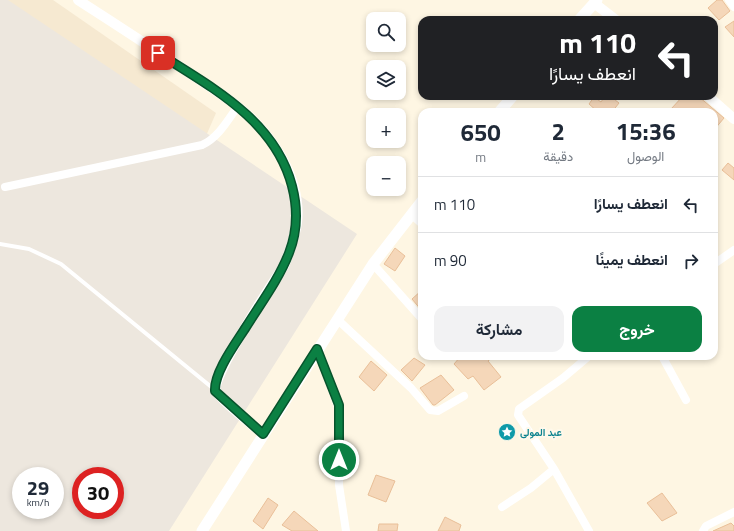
<!DOCTYPE html>
<html lang="ar">
<head>
<meta charset="utf-8">
<style>
	:root { --surface:#fff; --page:#f2f2f3; --text:#1f2937; --muted:#747a83; --line:#e0e1e3; --accent:#0b8043 }
	body { margin:0; font-family:"Titillium Web",Vazirmatn,sans-serif; background:var(--page); color:var(--text); direction:rtl; height:100vh; display:flex; flex-direction:column; font-size:15px; white-space:nowrap }
	* { box-sizing:border-box; margin:0 }
	p { font-size:13px; color:var(--muted) }
	.icon { flex:none; width:22px; height:22px; fill:none; stroke:currentColor; stroke-width:2; stroke-linecap:round; stroke-linejoin:round }
	.map { position:relative; flex:1; overflow:hidden; direction:ltr }
	.panel { position:absolute; left:418px; top:108px; width:300px; height:252px; display:flex; flex-direction:column; background:var(--surface); border-radius:12px; box-shadow:0 2px 6px #0003; direction:rtl }
	.panel>* { flex:none }
	.top-card { position:absolute; left:418px; top:16px; width:300px; height:84px; border-radius:12px; box-shadow:0 2px 6px #0003; direction:rtl; background:#202124; color:#fff; overflow:hidden }
	.fabs { position:absolute; left:366px; top:12px; display:grid; gap:8px }
	.fabs a { display:grid; place-items:center; width:40px; height:40px; border-radius:8px; background:var(--surface); box-shadow:0 2px 6px #0003; font-size:20px }
	.speed { position:absolute; left:12px; top:467px; display:flex; gap:8px; font-size:20px; font-weight:700; text-align:center }
	.speed>* { display:grid; place-content:center; width:52px; height:52px; border-radius:50%; background:var(--surface); box-shadow:0 2px 6px #0003; line-height:1 }
	.speed small { font-size:10px; font-weight:400 }
	.speed .limit { border:6px solid #d22; background:#fff; color:#111 }
	.pin { position:absolute; display:grid; place-items:center; width:34px; height:34px; color:#fff; margin:-17px; border-radius:8px; box-shadow:0 2px 6px #0006 }
	.me { position:absolute; width:44px; margin:-22px; rotate:0deg; stroke-linejoin:round; filter:drop-shadow(0 0 3px #0008) }
	.turn { display:flex; align-items:center; gap:14px; height:84px; padding:0 16px; font-size:18px }
	.turn .icon { width:52px; height:52px; stroke-width:2.5 }
	.turn b { display:block; font-size:28px; line-height:34px }
	.eta { display:flex; justify-content:space-evenly; align-items:center; height:68px; text-align:center }
	.eta b { font-size:24px; font-weight:700; line-height:28px }
	.cta { display:flex; gap:8px; margin-top:auto; padding:8px 16px }
	.cta a { flex:1; height:46px; border-radius:12px; background:var(--accent); color:#fff; font-size:16px; font-weight:700; line-height:46px; text-align:center }
	.cta a+a { background:var(--page); color:var(--text) }
	ul { padding:0; list-style:none }
	li { display:flex; align-items:center; gap:12px; height:56px; padding:0 16px; border-top:1px solid var(--line) }
	li div { flex:1 }
	li b { display:block; font-size:15px }
	li em { font-style:normal }
	.map>svg:first-child { display:block }
	.residential { fill:#f6e9d1 }
	.industrial { fill:#ede7de; fill-rule:evenodd }
	.building { fill:#f5d7b9; stroke:#e9bf98 }
	.lines { fill:none; stroke-linecap:round; stroke-linejoin:round }
	.service { stroke:#fff; stroke-width:4 }
	.minor { stroke:#fff; stroke-width:8 }
	.tertiary { stroke:#fff; stroke-width:10 }
	.secondary { stroke:#fff; stroke-width:11 }
	.route-casing { stroke:#07532c; stroke-width:10 }
	.route { stroke:#0b8043; stroke-width:7 }
	.labels { text-anchor:middle; dominant-baseline:central; stroke-width:4; stroke-linejoin:round; paint-order:stroke }
	.culture-label { font-size:10px; font-weight:bold; fill:#0d838f; stroke:#fff9eb; text-anchor:start }
</style>
</head>
<body>
<div class="map">
<svg width="734" height="531" viewBox="0 0 734 531">
	<rect width="100%" height="100%" fill="#fef6e3"/>
	<path class="residential" d="M0,0h53l163,113 -14,32z"/>
	<path class="industrial" d="M0,0h8l349,234 -188,297h-169zM21,476h34v34h-34zM81,476h34v34h-34z"/>
	<path class="building" d="M717,0h5l8,11 -11,9 -11,-12z
		M734,21v16l-9,-10z
		M605,96h5l9,7 -7,9h-14l-9,-8 5,-7 7,5z
		M683,96h15l26,22 -10,12v-18h-40l-3,-3z
		M728,163l6,5v12l-12,-10z
		M395,248l10,8 -10,15 -11,-7z
		M422,290v21l-10,-12z
		M461,356h33l-6,5 13,16 -17,13 -11,-14 -5,3 -14,-15z
		M414,358l11,7 -13,16 -11,-11z
		M371,361l16,14 -13,16 -15,-14z
		M441,375l13,15 -19,15h-2l-13,-17z
		M376,475l19,6 -9,21 -18,-7z
		M662,493l15,20 -15,8 -15,-18z
		M268,498l10,7 -15,24 -10,-8z
		M294,511l24,20h-26l-10,-6z
		M445,517l16,8 -2,6h-21z
		M731,523l3,3v5h-21z
		M379,524h19l-1,7h-19z"/>
	<g class="lines">
		<path class="service" d="M0,244l29,5 32,15 154,126"/>
		<path class="minor" d="M729,0l5,7
			M5,187l197,-42c16,-7 26,-25 36,-39
			M411,214l11,10
			M373,264l49,55
			M714,264l20,-14
			M338,320l73,68 19,22 8,1 26,-15
			M317,349l23,63 -1,73 7,46
			M662,356l24,44
			M502,507l29,-19 23,-19
			M589,531l-35,-62 -36,-54 1,-6 44,-31 26,-22
			M703,531l3,-5 28,-14"/>
		<path class="tertiary" d="M78,0c36,23 71,46 107,70 17,12 36,23 52,36 34,26 65,72 60,117 -2,15 -8,29 -13,43 -11,16 -74,113 -68,125 4,9 38,35 47,43
			M594,3l22,17
			M708,96l26,23"/>
		<path class="secondary" d="M579,20l18,-20
			M499,112l14,-16
			M202,531l171,-267 49,-63"/>
	</g>
	<g class="lines">
		<g class="route-casing">
			<path id="route" d="M158,53c53,34 117,67 134,133 6,23 6,44 -3,67 -10,26 -28,50 -43,74 -10,16 -32,45 -31,64l48,43 54,-85 22,56v55"/>
		</g>
		<use href="#route" class="route"/>
	</g>
	<defs>
		<g id="sight-disc" transform="scale(0.9)"><circle r="9.5" fill="#0f9aa8" stroke="#fff9eb"/><path d="M0-6L1.8-2.2L6-1.7L2.9 1.2L3.7 5.4L0 3.3L-3.7 5.4L-2.9 1.2L-6-1.7L-1.8-2.2Z" fill="#fff"/></g>
	</defs>
	<g fill-rule="evenodd">
		<use href="#sight-disc" x="507" y="432"/>
	</g>
	<g class="labels">
		<g class="culture-label">
			<text x="520" y="432">عبد المولى</text>
		</g>
	</g>
</svg>
<div class="fabs">
<a><svg class="icon" aria-label="search" viewBox="0 0 24 24"><circle cx="10" cy="10" r="6"/><path d="M15 15l6 6"/></svg></a>
<a><svg class="icon" aria-label="layers" viewBox="0 0 24 24"><path d="M12 4l9 5-9 5-9-5zM3 14l9 5 9-5"/></svg></a>
<a>+</a>
<a>−</a>
</div>
<div class="speed"><div>29<small>km/h</small></div><div class="limit">30</div></div>
<div class="pin" style="left:158px;top:53px;background:#d93025"><svg class="icon" aria-label="arrive" viewBox="0 0 24 24"><path d="M6 21V4h12l-3 4 3 4H6"/></svg></div>
<svg class="me" style="left:339px;top:460px" viewBox="-20 -20 40 40"><circle r="17" fill="#0b8043" stroke="#fff" stroke-width="3"/><path d="M0-11L8 9 0 5-8 9z" fill="#fff"/></svg>
<div class="top-card">
<div class="turn"><svg class="icon" aria-label="left" viewBox="0 0 24 24"><path d="M17 20v-9H6M10 6l-5 5 5 5"/></svg><div><b>110 m</b>انعطف يسارًا</div></div>
</div>
<section class="panel">
<div class="eta">
<div><b>15:36</b><p>الوصول</p></div>
<div><b>2</b><p>دقيقة</p></div>
<div><b>650</b><p>m</p></div>
</div>
<ul>
<li><svg class="icon" aria-label="left" viewBox="0 0 24 24"><path d="M17 20v-9H6M10 6l-5 5 5 5"/></svg><div><b>انعطف يسارًا</b></div><em>110 m</em></li>
<li><svg class="icon" aria-label="right" viewBox="0 0 24 24"><path d="M7 20v-9h11M14 6l5 5-5 5"/></svg><div><b>انعطف يمينًا</b></div><em>90 m</em></li>
</ul>
<div class="cta"><a>خروج</a><a>مشاركة</a></div>
</section>
</div>
</body>
</html>
